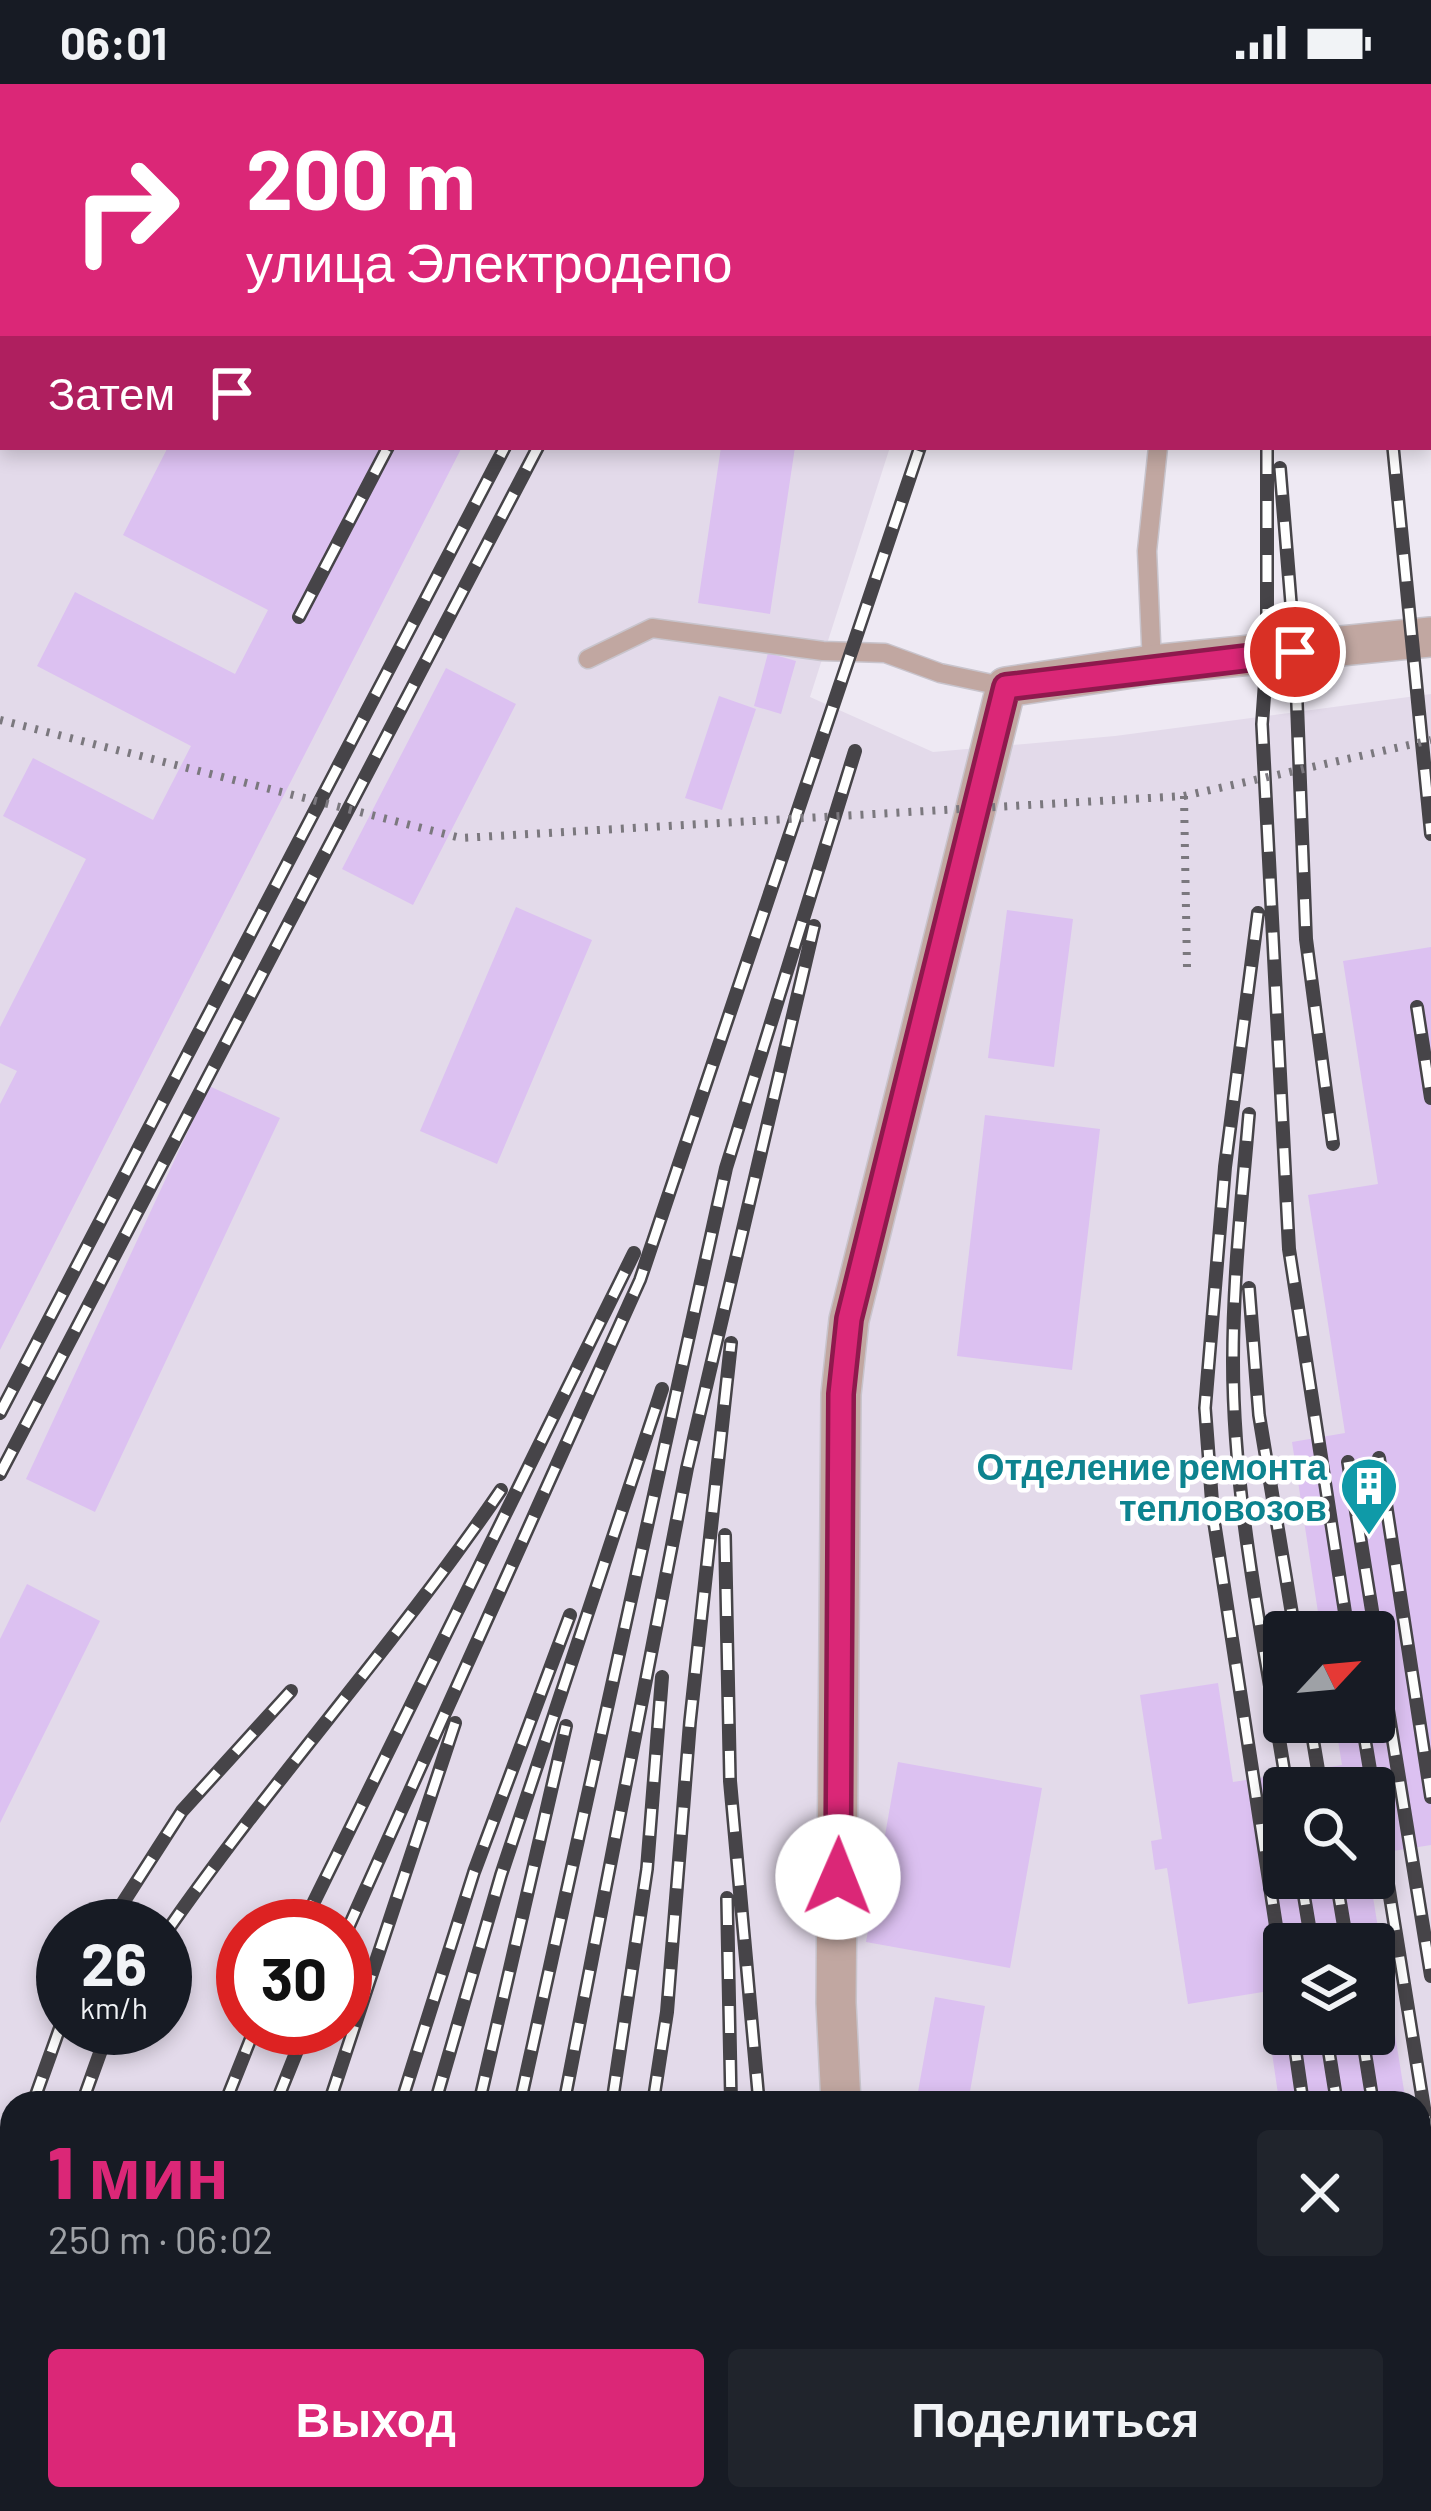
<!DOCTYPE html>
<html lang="ru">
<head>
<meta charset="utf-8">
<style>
	:root { --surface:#171b24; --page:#20242c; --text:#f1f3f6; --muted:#9ea1a6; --accent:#db2777 }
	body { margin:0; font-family:Barlow,sans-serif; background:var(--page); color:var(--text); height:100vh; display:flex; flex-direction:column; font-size:45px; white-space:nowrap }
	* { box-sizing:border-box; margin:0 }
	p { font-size:39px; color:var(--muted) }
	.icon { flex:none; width:66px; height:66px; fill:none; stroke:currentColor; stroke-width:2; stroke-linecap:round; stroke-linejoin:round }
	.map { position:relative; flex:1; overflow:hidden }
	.drawer { position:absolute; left:0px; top:2007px; width:1431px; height:420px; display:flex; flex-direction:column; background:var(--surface); border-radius:36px 36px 0 0; box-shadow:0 6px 18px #0003 }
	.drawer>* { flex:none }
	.top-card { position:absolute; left:0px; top:0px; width:1431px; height:366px; box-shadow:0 6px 18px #0003; background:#db2777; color:#fff; overflow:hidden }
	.needle { width:78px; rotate:64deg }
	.tools { position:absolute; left:1263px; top:1527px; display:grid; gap:24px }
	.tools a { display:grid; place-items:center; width:132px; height:132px; border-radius:12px; background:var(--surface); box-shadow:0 6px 18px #0003; font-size:60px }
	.speed { position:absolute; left:36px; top:1815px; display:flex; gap:24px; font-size:60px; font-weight:700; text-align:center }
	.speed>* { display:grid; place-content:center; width:156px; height:156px; border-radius:50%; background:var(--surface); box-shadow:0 6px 18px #0003; line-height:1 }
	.speed small { font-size:30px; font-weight:400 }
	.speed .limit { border:18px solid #d22; background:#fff; color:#111 }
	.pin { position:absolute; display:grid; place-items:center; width:102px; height:102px; color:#fff; margin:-51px; border:6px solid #fff; border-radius:50%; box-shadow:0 3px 12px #0007 }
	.me { position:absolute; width:132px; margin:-66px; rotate:1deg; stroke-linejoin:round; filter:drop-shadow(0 0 9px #0008) }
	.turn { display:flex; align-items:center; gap:42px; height:252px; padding:0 48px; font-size:54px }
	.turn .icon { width:156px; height:156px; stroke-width:2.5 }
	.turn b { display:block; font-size:84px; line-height:102px }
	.then { display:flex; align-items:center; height:114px; padding:0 48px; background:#0003; gap:24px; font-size:45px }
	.round { display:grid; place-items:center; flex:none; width:126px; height:126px; border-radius:12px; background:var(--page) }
	.headline { display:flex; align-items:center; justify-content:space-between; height:204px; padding:0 48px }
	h1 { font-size:72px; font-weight:800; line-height:90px; color:var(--accent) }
	.cta { display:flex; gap:24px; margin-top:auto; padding:24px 48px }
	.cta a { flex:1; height:138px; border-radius:12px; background:var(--accent); color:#fff; font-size:48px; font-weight:800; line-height:138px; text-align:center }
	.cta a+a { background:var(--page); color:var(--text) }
	.status { display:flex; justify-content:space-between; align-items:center; height:84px; padding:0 60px; background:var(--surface); direction:ltr }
	.status svg { height:33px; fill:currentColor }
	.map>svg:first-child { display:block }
	.built { fill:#e3daea; fill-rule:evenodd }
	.building { fill:#dcc1f1; fill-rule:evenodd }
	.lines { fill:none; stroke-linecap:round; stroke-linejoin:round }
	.service-casing { stroke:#c8c4cc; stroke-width:21 }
	.minor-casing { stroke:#c8c4cc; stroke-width:42 }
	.path { stroke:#7b787e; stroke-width:8; stroke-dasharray:3 9; stroke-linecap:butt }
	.service { stroke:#c1a7a1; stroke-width:18 }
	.minor { stroke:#c1a7a1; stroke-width:39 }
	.rail-casing { stroke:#464448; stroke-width:14 }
	.rail { stroke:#fff; stroke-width:9; stroke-dasharray:27; stroke-linecap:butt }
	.path-bridge { stroke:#7b787e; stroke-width:8; stroke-dasharray:3 9; stroke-linecap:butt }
	.route-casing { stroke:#8e194d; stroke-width:30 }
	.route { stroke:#db2777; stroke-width:21 }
	.labels { text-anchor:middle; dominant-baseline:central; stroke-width:9; stroke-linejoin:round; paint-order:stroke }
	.culture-label { font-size:36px; font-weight:bold; fill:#0d838f; stroke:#fff; text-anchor:end }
</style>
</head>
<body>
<div class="status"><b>06:01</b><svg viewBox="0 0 49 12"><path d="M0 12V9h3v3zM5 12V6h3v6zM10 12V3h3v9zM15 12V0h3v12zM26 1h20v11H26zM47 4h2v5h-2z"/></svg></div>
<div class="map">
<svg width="1431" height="2427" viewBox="0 0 1431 2427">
	<rect width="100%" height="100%" fill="#eee9f3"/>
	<path class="built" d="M0,0h1024l-1021,3v360h887l-80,250 123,55 182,-16 316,-42v1817h-1431zM1284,1548h90v90h-90zM1284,1704h90v90h-90zM63,1842h102v102h-102zM243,1842h102v102h-102zM1284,1860h90v90h-90zM12,2019h1407v396h-1407z"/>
	<path class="building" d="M168,363h294l-462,903v-246l17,-33 -17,-8v-36l86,-168 -83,-43 30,-58 120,62 38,-74 -154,-80 38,-74 160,82 33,-64 -145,-75z
		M721,363h74l-25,167 -72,-11z
		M768,569l28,8 -15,53 -27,-8z
		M446,584l70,36 -103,201 -71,-36z
		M719,612l37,13 -34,101 -37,-12z
		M516,823l76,33 -95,224 -77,-33z
		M1007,826l66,9 -19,148 -66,-9z
		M1431,863v898l-57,9v-66h-90v90h86l36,225h-172l44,-9 -15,-102 -75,12 -21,-136 -12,2 -4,-29 11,-2 -22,-144 78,-12 15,99 109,-17 -7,-43h39v-90h-53l-29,-190 53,-9 -37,-238 70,-11 -35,-223zM1284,1860h90v90h-90z
		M209,1002l71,32 -185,394 -69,-33z
		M985,1031l115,14 -28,241 -115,-14z
		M27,1500l73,37 -100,202v-184z
		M898,1678l144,26 -32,180 -144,-26z
		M935,1913l50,9 -17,97h-52z
		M0,2049l12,3v363h80l-2,12h-90z
		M744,2415h131l-3,12h-130z
		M1188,2415h156l2,12h-156z"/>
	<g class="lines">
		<g class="service-casing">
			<path id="service" d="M1212,3v-3
				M588,575l64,-31 171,23 62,2 55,20 66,14
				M1152,581l-5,-114 11,-104
				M1030,2427l1,-12"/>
		</g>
		<g class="minor-casing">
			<path id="minor" d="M841,2019l-5,-100 5,-609 8,-74 157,-633 146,-22 279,-28"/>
		</g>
		<path class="path" d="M1184,712l3,171"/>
		<use href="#service" class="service"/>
		<use href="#minor" class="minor"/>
		<g class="rail-casing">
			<path id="rail" d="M28,3v-3
				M87,3l1,-3
				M438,3l2,-3
				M576,3l1,-3
				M692,3l1,-3
				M1043,3l1,-3
				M1282,3v-3
				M0,289l3,-18
				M1267,363v208l-5,69 27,525 59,383
				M1393,363l38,387
				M1280,384l15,184 11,287 27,205
				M299,533l89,-170
				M1258,829l-33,254 -20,241 8,107 71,463
				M1417,923l14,91
				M1249,1030c-7,82 -16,165 -16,247 0,143 32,286 54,427
				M1249,1204l10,127 36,217
				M0,1329l505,-966
				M1379,1374l52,339
				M1348,1378l83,514
				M0,1390l538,-1027
				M725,1451l5,246 29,322
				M1310,1638l11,66
				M1362,1638l11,66
				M1374,1713l57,355
				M1301,1794l11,66
				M1336,1794l11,66
				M727,1814l4,205
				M108,1842l74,-115 109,-120
				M302,1842l332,-673
				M165,1850c106,-153 231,-290 336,-444
				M345,1851l295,-655 280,-833
				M1293,1950l10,69
				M1326,1950l11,69
				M1362,1950l11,69
				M33,2019l30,-84
				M82,2019l27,-75
				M225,2019l30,-75
				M276,2019l30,-75
				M329,2019l126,-380
				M401,2019l73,-231 96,-257
				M435,2019l66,-228 161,-486
				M479,2019l87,-377
				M520,2019l206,-935 129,-417
				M564,2019l123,-635 127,-542
				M612,2019l35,-234 15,-192
				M653,2019l14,-91 23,-290 41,-379
				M0,2160l12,-54
				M0,2373l12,-53
				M1419,2395l2,32
				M129,2427l2,-12
				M176,2427l3,-12
				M227,2427l3,-12
				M290,2427l3,-12
				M343,2427l3,-12
				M385,2427l3,-12
				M429,2427l3,-12
				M484,2427l2,-12
				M531,2427l2,-12
				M570,2427l3,-12
				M646,2427l3,-12
				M680,2427l3,-12
				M718,2427l2,-12"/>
		</g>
		<use href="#rail" class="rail"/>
		<path class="path-bridge" d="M0,636l461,118 723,-42 247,-56"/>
	</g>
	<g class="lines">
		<g class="route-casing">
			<path id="route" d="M838,1793l3,-483 8,-75 157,-632 289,-35"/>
		</g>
		<use href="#route" class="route"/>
	</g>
	<defs>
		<g id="building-pin" transform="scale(3)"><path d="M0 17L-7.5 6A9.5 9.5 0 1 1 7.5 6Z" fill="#0f9aa8" stroke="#fff"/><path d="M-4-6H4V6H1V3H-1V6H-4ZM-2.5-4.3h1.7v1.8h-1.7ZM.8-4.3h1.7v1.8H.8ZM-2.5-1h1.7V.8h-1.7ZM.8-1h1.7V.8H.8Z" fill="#fff"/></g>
	</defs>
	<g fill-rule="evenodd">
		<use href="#building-pin" x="1369" y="1402"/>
	</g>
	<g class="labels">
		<g class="culture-label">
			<text x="1327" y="1381">Отделение ремонта<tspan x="1327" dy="41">тепловозов</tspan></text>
		</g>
	</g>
</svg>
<div class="tools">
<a><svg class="needle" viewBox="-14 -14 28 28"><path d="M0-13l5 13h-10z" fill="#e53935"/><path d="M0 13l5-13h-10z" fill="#9ea1a6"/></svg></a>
<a><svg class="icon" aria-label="search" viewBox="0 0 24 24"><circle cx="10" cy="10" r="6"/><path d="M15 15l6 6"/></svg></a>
<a><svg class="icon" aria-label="layers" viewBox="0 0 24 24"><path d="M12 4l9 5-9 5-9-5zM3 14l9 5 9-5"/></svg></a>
</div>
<div class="speed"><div>26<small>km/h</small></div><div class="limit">30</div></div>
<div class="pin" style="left:1295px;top:568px;background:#d93025"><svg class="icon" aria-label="arrive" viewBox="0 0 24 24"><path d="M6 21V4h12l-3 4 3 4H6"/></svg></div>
<svg class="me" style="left:838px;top:1793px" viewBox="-20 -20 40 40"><circle r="19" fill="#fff"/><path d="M0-13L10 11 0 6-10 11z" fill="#db2777"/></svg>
<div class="top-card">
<div class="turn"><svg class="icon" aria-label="right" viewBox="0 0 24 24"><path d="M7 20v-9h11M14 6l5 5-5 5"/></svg><div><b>200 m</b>улица Электродепо</div></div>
<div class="then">Затем<svg class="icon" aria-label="arrive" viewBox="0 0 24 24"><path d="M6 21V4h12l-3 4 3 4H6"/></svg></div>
</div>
<section class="drawer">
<div class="headline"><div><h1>1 мин</h1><p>250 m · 06:02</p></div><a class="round"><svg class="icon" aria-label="close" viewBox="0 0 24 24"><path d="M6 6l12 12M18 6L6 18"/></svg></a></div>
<div class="cta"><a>Выход</a><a>Поделиться</a></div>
</section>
</div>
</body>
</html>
